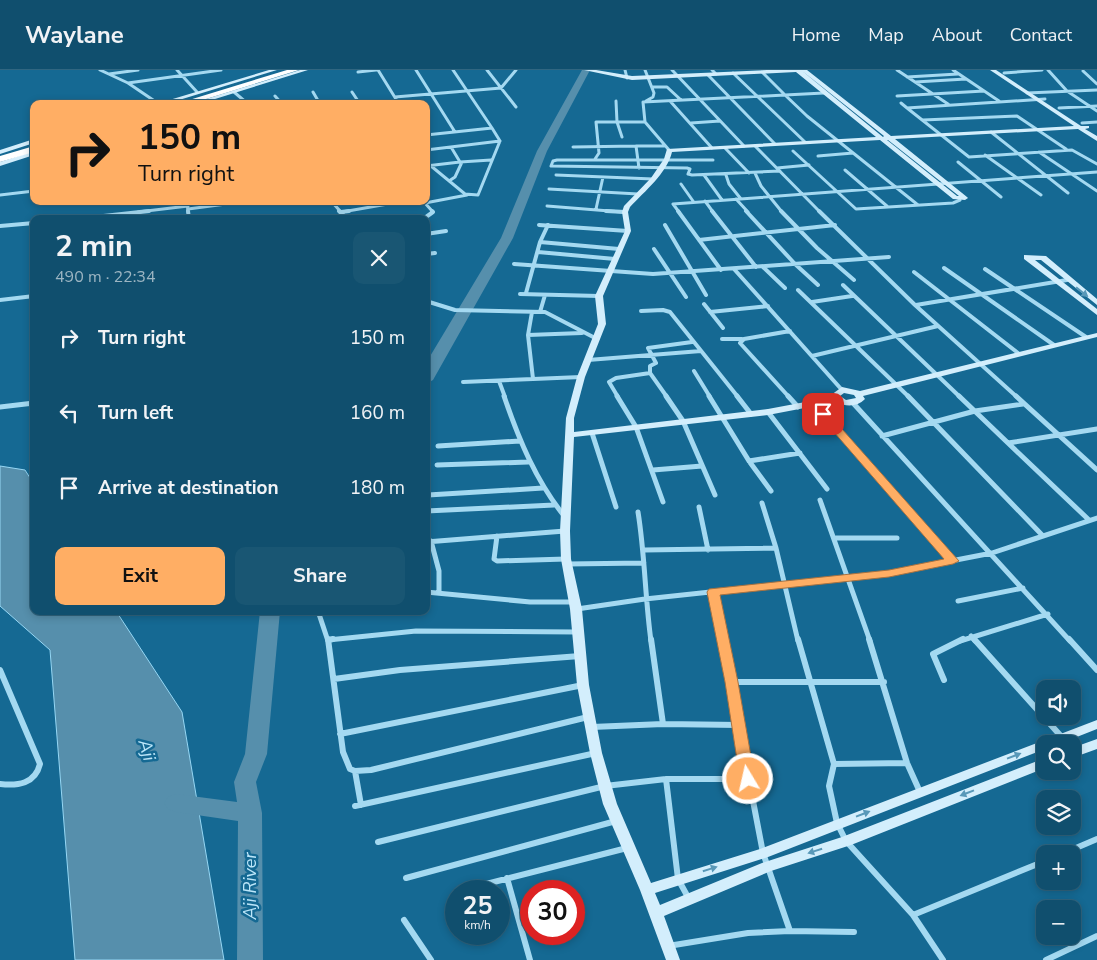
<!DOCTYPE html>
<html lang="en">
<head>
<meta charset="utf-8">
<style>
	:root { --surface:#104f6e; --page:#195673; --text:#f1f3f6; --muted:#9cb5c2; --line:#306681; --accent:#ffae64 }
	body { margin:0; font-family:"Nunito Sans",sans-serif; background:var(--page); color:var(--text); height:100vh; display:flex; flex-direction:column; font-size:19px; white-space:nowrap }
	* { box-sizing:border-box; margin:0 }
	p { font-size:16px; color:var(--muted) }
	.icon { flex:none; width:28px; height:28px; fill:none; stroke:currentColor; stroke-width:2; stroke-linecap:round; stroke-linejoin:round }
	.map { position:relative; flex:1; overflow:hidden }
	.details { position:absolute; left:30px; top:145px; width:400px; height:400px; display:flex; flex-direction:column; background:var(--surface); border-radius:10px; box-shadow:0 2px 8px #0003,0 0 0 1px var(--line) }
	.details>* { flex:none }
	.top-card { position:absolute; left:30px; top:30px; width:400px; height:105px; border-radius:10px; box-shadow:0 2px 8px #0003,0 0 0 1px var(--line); background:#ffae64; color:#111; overflow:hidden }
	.controls { position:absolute; left:1036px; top:610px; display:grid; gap:10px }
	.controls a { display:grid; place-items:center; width:45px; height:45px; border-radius:10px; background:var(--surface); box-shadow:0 2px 8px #0003,0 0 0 1px var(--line); font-size:25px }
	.speed { position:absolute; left:445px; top:810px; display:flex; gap:10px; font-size:25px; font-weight:700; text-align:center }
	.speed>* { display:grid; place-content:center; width:65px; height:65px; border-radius:50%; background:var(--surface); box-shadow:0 2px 8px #0003,0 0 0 1px var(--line); line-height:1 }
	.speed small { font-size:12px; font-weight:400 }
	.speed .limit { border:8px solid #d22; background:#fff; color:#111 }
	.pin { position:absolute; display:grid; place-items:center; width:42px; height:42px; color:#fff; margin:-21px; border-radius:10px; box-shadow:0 2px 8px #0006 }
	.me { position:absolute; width:55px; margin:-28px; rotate:351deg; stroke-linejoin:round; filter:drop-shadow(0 0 4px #0008) }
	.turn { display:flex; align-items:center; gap:18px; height:105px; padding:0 25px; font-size:22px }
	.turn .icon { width:65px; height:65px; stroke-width:2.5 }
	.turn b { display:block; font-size:35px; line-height:42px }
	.round { display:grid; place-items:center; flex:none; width:52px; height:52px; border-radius:10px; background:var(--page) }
	.summary { display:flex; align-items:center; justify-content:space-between; height:85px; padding:0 25px }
	h1 { font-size:30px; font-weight:700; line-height:38px }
	.button { display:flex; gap:10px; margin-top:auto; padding:10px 25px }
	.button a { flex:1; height:58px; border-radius:10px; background:var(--accent); color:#111; font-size:20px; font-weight:700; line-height:58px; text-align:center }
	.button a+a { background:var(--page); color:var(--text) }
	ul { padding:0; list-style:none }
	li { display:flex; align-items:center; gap:15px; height:75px; padding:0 25px }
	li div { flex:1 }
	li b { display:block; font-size:19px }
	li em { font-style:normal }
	header { display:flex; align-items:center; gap:30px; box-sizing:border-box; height:70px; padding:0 25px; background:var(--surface); border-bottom:1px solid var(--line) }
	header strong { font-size:24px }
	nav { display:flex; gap:28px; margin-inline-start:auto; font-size:18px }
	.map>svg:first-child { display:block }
	.water { fill:#568fac; stroke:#96d7f4 }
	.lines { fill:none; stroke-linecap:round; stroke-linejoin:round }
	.river { fill:#568fac; fill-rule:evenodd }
	.street-far3 { stroke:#a4d9f1; stroke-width:3 }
	.street-far2 { stroke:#a4d9f1; stroke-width:4 }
	.street-far1 { stroke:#a4d9f1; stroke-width:5 }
	.street { stroke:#a4d9f1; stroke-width:6 }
	.secondary { fill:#d3eefc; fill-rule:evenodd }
	.highway { fill:#fff; fill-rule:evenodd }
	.oneway { fill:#5898b8 }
	.route { fill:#ffae64; stroke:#a67141 }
	.labels { text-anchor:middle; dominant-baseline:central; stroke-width:5; stroke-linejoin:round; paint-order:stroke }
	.near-water-label { font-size:18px; font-style:italic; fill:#bce6f9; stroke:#156993 }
</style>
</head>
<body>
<header>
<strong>Waylane</strong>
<nav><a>Home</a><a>Map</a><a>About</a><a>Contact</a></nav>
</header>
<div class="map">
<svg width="1097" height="890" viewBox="0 0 1097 890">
	<rect width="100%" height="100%" fill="#156993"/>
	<path class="water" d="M0,396l25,4 9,14v127h82l66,101 42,248h-149l-25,-310 -50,-44z"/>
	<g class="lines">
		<path class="river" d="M582,0h8l-43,81 -34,87 -80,142 -7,4v-21l75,-125 36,-87z
			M260,541h20l-13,143 -11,28 6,31 1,147h-26l1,-139 -62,-9 -8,-3 -4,-6 4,-6 8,-3 61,8 -3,-20 11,-28z"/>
		<path class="street-far3" d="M100,0l28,13 31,21
			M177,0l20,22
			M378,0l21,34
			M416,0l39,62
			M487,0l29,37
			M625,0l2,8
			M645,0l9,23 -1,4 -7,4
			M672,0l72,76
			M712,0l4,4
			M897,0l51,34
			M953,0l46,31
			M1048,0l19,21 30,20
			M1083,1l14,13
			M358,2l18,-2
			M762,2l23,23 39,-2
			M733,3l72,69
			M1004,3l38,-3
			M109,4l29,-4
			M708,5l67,69
			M907,7l51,-3
			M915,12l51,-3
			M128,13l93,-13
			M652,17h15l14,13
			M234,22l14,12
			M313,22l7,12
			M352,22l8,12
			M1027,23l70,-3
			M275,26l7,8
			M897,26l87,-5
			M395,27l106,-9 15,-18
			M1045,29l-138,9 62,49 103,-7 25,14
			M616,31l1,21h28
			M670,31l42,47
			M643,32l142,-7 22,21 111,89
			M643,32l2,20 24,28
			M901,33l6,5
			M1059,38l38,-2
			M923,50l94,-4 49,33
			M691,53l29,-2
			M1082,53l15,-1
			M991,62l77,61
			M426,65l66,-7 -39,-58
			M755,76l65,66
			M573,77l63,-1
			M725,78l24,25
			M426,80l74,-9 -8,-13
			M793,81l63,58 97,-6 7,-3
			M1039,82l58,39
			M985,85l56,40
			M818,86l35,-3
			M595,89l4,-6 -3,-31h21l5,15
			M713,90h-156l-4,1 -2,5 136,2 3,1 -2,5 4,1 88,-4
			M460,92l31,-2
			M958,92l43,35
			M426,96l34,-4 -9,-15
			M431,96l34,28 13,1 22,-54
			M639,98l-3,-22h28
			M777,98l32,-3
			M845,100l43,37
			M755,103l6,13 21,26
			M556,105l97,4
			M704,105l18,25
			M726,105l3,9 12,15
			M449,111l6,-4 7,-15
			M681,114l12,17
			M549,119l89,5
			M0,125l34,-4
			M736,129l12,13
			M187,131l1,11
			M331,131l10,11
			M705,131l8,11
			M424,132l9,10
			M425,133l42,-8
			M547,136l75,6
			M188,139l61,-8
			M596,139l7,-32
			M138,142l50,-6
			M342,142l63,-11
			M679,142l-6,-8 424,-32"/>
		<path class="street-far2" d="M188,141l1,8
			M339,141l8,8
			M606,141l19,1
			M678,141l43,59
			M712,141l44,56
			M746,141l49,53 23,21
			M781,141l36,37 37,32
			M819,141l96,94 102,92
			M341,142l8,-1
			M76,149l73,-8
			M414,149l12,-2 7,-5 -1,-1
			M539,155l89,6
			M665,155l41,70
			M0,156l34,-3
			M426,164l20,-3
			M699,170l136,-15
			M540,172l79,7
			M654,179l32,48
			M538,182l77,7
			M426,184l9,-1
			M514,194l139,10 236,-17
			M763,197l22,21
			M944,198l110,77
			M734,199l108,121
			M985,199l101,68
			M914,202l104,81
			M843,215l117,112
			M798,220l111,107
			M526,223l14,-51 8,-17
			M520,224l79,2
			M0,230l34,-4
			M426,231l29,9 90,2 52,27
			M812,232l40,-6
			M704,234l19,24
			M916,235l151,-25
			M641,241l22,-1 7,2 68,85
			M532,242l-4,23 5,44 48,-2
			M540,242l5,-17
			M710,242l58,-6
			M528,265l54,-2
			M722,269h20
			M812,286l126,-30
			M588,290l113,-9
			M694,301l16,26
			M499,311l6,16
			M463,312l70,-3
			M618,327l-9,-15 7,-4 34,-5
			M667,327l-17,-24v-7l6,-3 -8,-15 44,-6
			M789,327l-49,-54 4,-4 46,-8"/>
		<path class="street-far1" d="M504,326c15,44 32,85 61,121
			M617,326l19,31 27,75
			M666,326l17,25 32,74
			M709,326l40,65 22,30
			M737,326l14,18
			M788,326l10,11
			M908,326l135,140
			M959,326l49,47 89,-14
			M1016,326l81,74
			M853,333l217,238
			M816,334l137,157
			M0,337l34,-4
			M768,342l59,77
			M592,363l24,74
			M882,366l93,-25 48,-7
			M1008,373l81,77
			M438,376l82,-5
			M749,391l51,-8
			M437,395l91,-3
			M653,400l49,-4
			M428,425l115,-7
			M820,430l50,141
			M762,433l14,45 22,93
			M699,437l9,43
			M426,441l128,-6
			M638,442c7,43 7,86 13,129
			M497,466l-3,23 3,2 69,-2
			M836,468h61
			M431,471l8,30v22
			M426,472l139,-11
			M644,480l132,-2
			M567,494l77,-1
			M426,522l104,10h44
			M713,522l9,49
			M958,531l65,-13
			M577,539l68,-10 244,-26 103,-20 105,-35
			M318,541l10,30
			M971,566l4,5
			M328,570l88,-9 161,1
			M960,571l88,-27"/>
		<path class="street" d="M328,569l15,113 7,17 5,2 16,-1 217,-53
			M651,569l12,85
			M798,569l36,125 -5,22 8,37 9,18 67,74 30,45
			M869,569l38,124 13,29
			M974,569l94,105
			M1069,569l28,31
			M328,570l5,-1
			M0,600l40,94c-5,20 -22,22 -40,20
			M334,609l66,-9 180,-14
			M944,610l-11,-26 30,-15
			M732,612h152
			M592,657l71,-3 76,1
			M340,664l243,-49
			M834,694l73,-1
			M355,701l6,34
			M355,736l241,-53
			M378,772l227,-56 61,-7
			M1062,784l35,-15
			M406,808l210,-57
			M507,808l23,82
			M459,821l168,-43
			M689,829l-11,-20 -12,-100h82
			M913,845l132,-54
			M404,850l27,40
			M790,861l64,1
			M668,876l80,-13 42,-2 -27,-78 -41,-214
			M1046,890l51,-24"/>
		<path class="secondary" d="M269,0h8l-111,34h-10z
			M300,0h8l-109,34h-9z
			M584,0h12l36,6 135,-6h34l82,67 1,-1 -83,-66h6l84,66 183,-10 -84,-56h6l85,56h8v2l-4,1 12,7v5l-19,-12 -183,10 72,58 1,1 -3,2 -12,-1 -73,-59 -208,12c-5,21 -27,39 -42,55l-2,5 3,19 -28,65 3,28 -21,53 -11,41v14l194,-23 64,-12 -1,-2 11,-8 18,4 237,-58v4l-234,59 2,3c-8,8 -19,8 -29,3l-68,13 -194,22 -4,94 1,28 11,50 7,76 13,68 15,51 34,79 109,-34 337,-129v9l-38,15h-14v5l-277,108 -113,36 5,12 102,-42 80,-26 203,-79v10l-194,77 -80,26 -107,45 16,44h-14l-26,-70 -37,-86 -13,-51 -13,-68 -7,-76 -9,-50 -1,-28 6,-113 11,-41 21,-53 -3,-28 30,-65 -3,-19 2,-6 27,-28 13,-19 3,-10 209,-12 -80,-65 -164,8zM887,70h1l71,56h-2zM844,323l10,2 2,3 -10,2 -6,-4z
			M34,69v4l-34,11v-4z
			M34,81v4l-34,11v-4z
			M1024,185l22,1 51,43v6l-56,-45h-6l62,49v6l-73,-56z
			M1097,669v10l-25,9v-10z"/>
		<path class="highway" d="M287,0h12l-109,34h-14z
			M34,76v6l-34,10v-6z"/>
	</g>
	<defs><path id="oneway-solid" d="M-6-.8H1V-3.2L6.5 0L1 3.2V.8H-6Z" transform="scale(1.25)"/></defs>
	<g class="oneway">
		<use href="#oneway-solid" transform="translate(1082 222) rotate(38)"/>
		<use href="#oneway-solid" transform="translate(1014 686) rotate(-21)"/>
		<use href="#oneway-solid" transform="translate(967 723) rotate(159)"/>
		<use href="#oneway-solid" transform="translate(863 744) rotate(-21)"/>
		<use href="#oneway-solid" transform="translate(815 781) rotate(162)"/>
		<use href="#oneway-solid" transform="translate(710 799) rotate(-17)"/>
	</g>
	<path class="route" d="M823,341l4,1 132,149 -6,3 -64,13 -169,18 18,87 17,97 -2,4h-11l-2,-4 -15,-97 -18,-90 2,-3 180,-19 55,-11 -124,-143v-4z"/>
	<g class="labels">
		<g class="near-water-label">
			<text transform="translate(147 680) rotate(74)">Aji</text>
			<text transform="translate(250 816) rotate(-90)">Aji River</text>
		</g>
	</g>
</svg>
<div class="controls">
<a><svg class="icon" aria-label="sound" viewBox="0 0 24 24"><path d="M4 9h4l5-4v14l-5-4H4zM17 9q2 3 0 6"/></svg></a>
<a><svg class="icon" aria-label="search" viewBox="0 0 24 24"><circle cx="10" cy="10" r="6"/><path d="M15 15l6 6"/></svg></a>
<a><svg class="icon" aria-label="layers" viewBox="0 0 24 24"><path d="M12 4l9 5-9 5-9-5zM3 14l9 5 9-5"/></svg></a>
<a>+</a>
<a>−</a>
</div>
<div class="speed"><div>25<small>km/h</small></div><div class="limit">30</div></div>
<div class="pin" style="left:823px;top:344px;background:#d93025"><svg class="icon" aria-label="arrive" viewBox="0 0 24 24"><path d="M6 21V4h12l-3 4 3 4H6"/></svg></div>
<svg class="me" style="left:748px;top:709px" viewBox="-20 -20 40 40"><circle r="17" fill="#ffae64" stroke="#fff" stroke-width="3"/><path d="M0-11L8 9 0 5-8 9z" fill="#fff"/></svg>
<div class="top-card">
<div class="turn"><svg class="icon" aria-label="right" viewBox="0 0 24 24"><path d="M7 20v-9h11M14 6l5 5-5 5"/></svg><div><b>150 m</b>Turn right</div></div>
</div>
<section class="details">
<div class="summary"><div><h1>2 min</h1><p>490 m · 22:34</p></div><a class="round"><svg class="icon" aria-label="close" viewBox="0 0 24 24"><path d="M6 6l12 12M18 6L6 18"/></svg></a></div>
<ul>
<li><svg class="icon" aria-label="right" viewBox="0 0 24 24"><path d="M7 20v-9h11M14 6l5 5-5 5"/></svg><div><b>Turn right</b></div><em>150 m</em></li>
<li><svg class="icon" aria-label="left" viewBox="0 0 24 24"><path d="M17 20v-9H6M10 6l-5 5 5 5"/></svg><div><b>Turn left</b></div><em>160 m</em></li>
<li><svg class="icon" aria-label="arrive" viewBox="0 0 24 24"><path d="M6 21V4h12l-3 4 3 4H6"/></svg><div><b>Arrive at destination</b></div><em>180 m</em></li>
</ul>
<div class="button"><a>Exit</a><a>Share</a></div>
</section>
</div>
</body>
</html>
